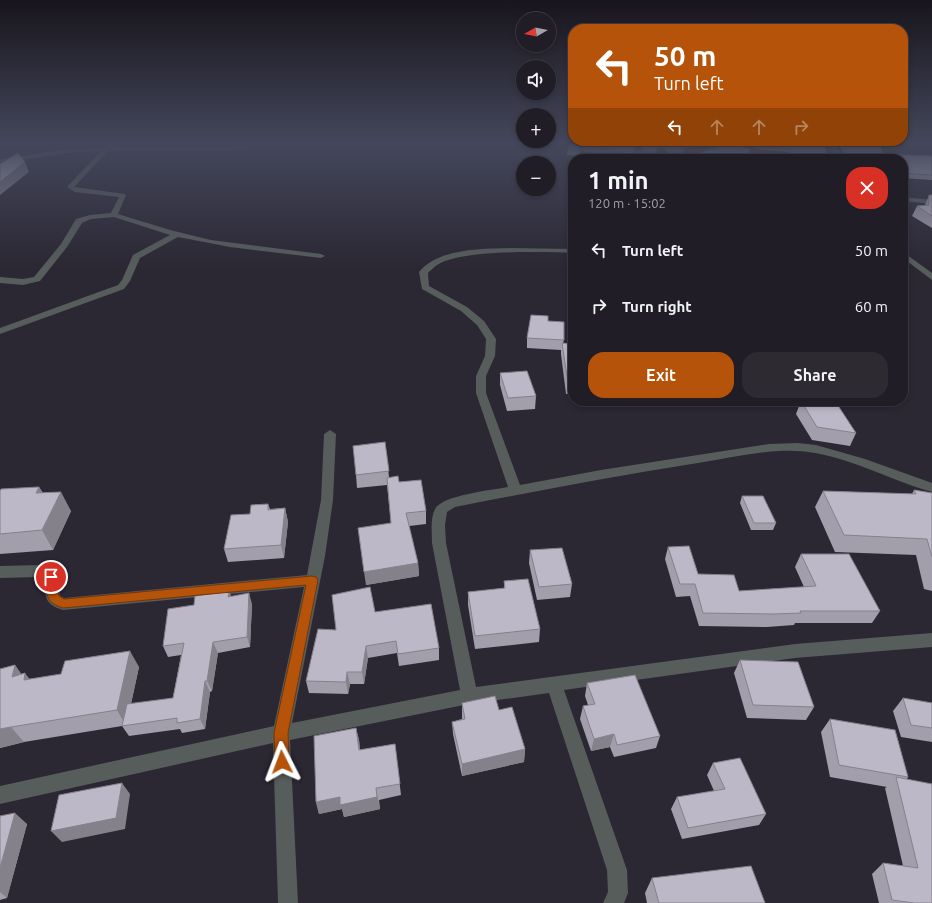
<!DOCTYPE html>
<html lang="en">
<head>
<meta charset="utf-8">
<style>
	:root { --surface:#201d26; --page:#2d2a32; --text:#f1f3f6; --muted:#a2a2a7; --line:#3d3b43; --accent:#b45309 }
	body { margin:0; font-family:Ubuntu,sans-serif; background:var(--page); color:var(--text); height:100vh; display:flex; flex-direction:column; font-size:15px; white-space:nowrap }
	* { box-sizing:border-box; margin:0 }
	p { font-size:13px; color:var(--muted) }
	.icon { flex:none; width:22px; height:22px; fill:none; stroke:currentColor; stroke-width:2; stroke-linecap:round; stroke-linejoin:round }
	.map { position:relative; flex:1; overflow:hidden }
	.side { position:absolute; left:568px; top:154px; width:340px; height:252px; display:flex; flex-direction:column; background:var(--surface); border-radius:16px; box-shadow:0 2px 6px #0003,0 0 0 1px var(--line) }
	.side>* { flex:none }
	.guide { position:absolute; left:568px; top:24px; width:340px; height:122px; border-radius:16px; box-shadow:0 2px 6px #0003,0 0 0 1px var(--line); background:#b45309; color:#fff; overflow:hidden }
	.needle { width:26px; rotate:261deg }
	.controls { position:absolute; left:516px; top:12px; display:grid; gap:8px }
	.controls a { display:grid; place-items:center; width:40px; height:40px; border-radius:50%; background:var(--surface); box-shadow:0 2px 6px #0003,0 0 0 1px var(--line); font-size:20px }
	.pin { position:absolute; display:grid; place-items:center; width:34px; height:34px; color:#fff; margin:-17px; border:2px solid #fff; border-radius:50%; box-shadow:0 1px 4px #0007 }
	.me { position:absolute; width:44px; margin:-22px; rotate:357deg; stroke-linejoin:round; filter:drop-shadow(0 0 3px #0008) }
	.turn { display:flex; align-items:center; gap:14px; height:84px; padding:0 20px; font-size:18px }
	.turn .icon { width:52px; height:52px; stroke-width:2.5 }
	.turn b { display:block; font-size:28px; line-height:34px }
	.lanes { display:flex; align-items:center; height:38px; padding:0 20px; background:#0003; justify-content:center; gap:20px; direction:ltr }
	.lanes .off { opacity:.35 }
	.round { display:grid; place-items:center; flex:none; width:42px; height:42px; border-radius:16px; background:var(--page) }
	.summary { display:flex; align-items:center; justify-content:space-between; height:68px; padding:0 20px }
	h1 { font-size:24px; font-weight:600; line-height:30px }
	.primary-button { display:flex; gap:8px; margin-top:auto; padding:8px 20px }
	.primary-button a { flex:1; height:46px; border-radius:16px; background:var(--accent); color:#fff; font-size:16px; font-weight:600; line-height:46px; text-align:center }
	.primary-button a+a { background:var(--page); color:var(--text) }
	ul { padding:0; list-style:none }
	li { display:flex; align-items:center; gap:12px; height:56px; padding:0 20px }
	li div { flex:1 }
	li b { display:block; font-size:15px }
	li em { font-style:normal }
	.map>svg:first-child { display:block }
	.lines { fill:none; stroke-linecap:round; stroke-linejoin:round }
	.minor { fill:#565d5b; fill-rule:evenodd }
	.wall { fill:#a39eab }
	.shaded-wall { fill:#84818b }
	.building { fill:#bdb8c7; stroke:#84818b }
	.route { fill:#b45309; stroke:#753606 }
</style>
</head>
<body>
<div class="map">
<svg width="932" height="903" viewBox="0 0 932 903">
	<rect width="100%" height="100%" fill="#2b2733"/>
	<g class="lines">
		<path class="minor" d="M110,143h6l-4,4h111l48,-4 -3,2 -45,6h-115l-34,36 51,7 1,1 -8,19 52,16 41,10 110,14 4,2 -4,2 -91,-11 -52,-10 -38,21 -10,23 -6,8 -124,45v-6l118,-43 4,-5 11,-25 37,-20 -56,-18 -23,2 -9,4 -15,24 -27,34 -17,4 -23,-2v-6l23,2 11,-2 27,-33 15,-25 14,-4 21,-2 8,-16 -44,-5 -8,-5 34,-36 -32,2 -69,10v-4l69,-10 36,-1z
			M641,143h6l-8,16h-6z
			M829,143h6l8,16h-6z
			M582,152l27,5 3,2h-13l-19,-4v-2z
			M903,197l29,3v4l-29,-3z
			M510,248l63,1v4c-30,-1 -112,-4 -136,12 -3,2 -6,5 -9,8l1,13 38,21 17,14 12,18 -1,17 -9,20v17l34,92 81,-15 168,-26 29,-1 18,2 49,14 67,24v9c-39,-11 -77,-32 -117,-39 -38,-7 -79,4 -117,10 -82,13 -162,28 -243,44l-8,5 -2,13 1,18 30,144 319,-43 137,-11v14l-137,11 -231,32 63,180 1,23 -4,10h-21l5,-11 -1,-22 -58,-177 -80,11 -179,36 8,163h-20l-5,-160 -273,61v-18l274,-60 30,-139 -241,23c-19,-6 -17,-12 -19,-30l-5,-3 -39,1v-12l42,-1 14,8 4,23 4,2 243,-23 14,-75 3,-66 6,-4 6,4 -3,66 -8,56 -33,167 168,-33 -28,-147c0,-11 -2,-24 3,-34 7,-14 58,-19 73,-22l-32,-94v-17l9,-20 1,-17 -9,-14 -16,-14 -39,-22 -3,-17c20,-24 62,-23 91,-24z
			M903,252l29,21v7l-29,-22z"/>
	</g>
	<path class="wall" d="M572,143l66,3 -5,9v4h-20l-4,-3 -27,-5 -2,1 -1,4 -12,-1 1,-6z
		M658,143l-3,16h-20l1,-8h6z
		M661,143h29l-13,16 -17,-13z
		M758,143h66l3,16h-38v-7l-33,-3z
		M838,143h41l4,11 49,2v24l-29,-2v-19h-56z
		M929,195h3v33l-20,-12 5,-10 8,-1z
		M548,321l16,19 -1,3 10,1v50h-7l-5,-40v-4l-34,-2v-10z
		M500,373l36,23 -1,13 -28,2 -7,-26z
		M801,401l55,32 -6,13 -38,-6 -16,-26z
		M385,442l4,35 10,5 27,29v13l-17,2 9,37 1,13 -53,9 25,-62 -4,-38 -30,3 -1,-13z
		M39,487l4,6 28,18 -18,39 -53,4v-63z
		M914,490l18,3v98l-8,-2 -8,-34 -81,-3 -20,-45 8,-16 89,3z
		M742,496l34,27 -3,7h-22l-11,-27z
		M268,504l2,5 15,-1 3,14 -4,36 -56,4 -4,-13 26,-35z
		M668,547l30,27 41,17 65,-4 -9,-20 6,-13 79,57 -8,12h-77l-1,2 -27,2 -68,-1 -9,-30 -14,1 -11,-38z
		M530,550l42,34 -2,13 -33,3 -8,-37z
		M504,581l36,48 -1,13 -64,7 -7,-44v-13l36,-3z
		M229,591l2,5 21,8 -2,43 -32,6 -6,38 -2,1 -5,37 -23,4 -2,-4 -51,7 -7,-10 -98,16 -24,6v-79l15,-4 6,9 9,5 109,-12 -8,37 42,-6 8,-43 -13,2 -5,-11 31,-41z
		M375,612l64,36v12l-40,6 -2,-13 -29,5 -4,26h-14l-2,10 -39,-1 -3,-12 30,-51z
		M740,660l74,47 -8,13 -59,-2 -13,-45z
		M587,683l73,53 -4,12 -42,9 -4,-10 -19,4 -11,-32 3,-13 5,-1 -3,-9z
		M903,698l29,5v39l-31,-5 -8,-26z
		M462,703l37,7 26,39 -1,13 -62,14 -9,-42 -1,-12 10,-3z
		M830,719l78,58 -1,2 25,124h-53l-7,-29 11,-11 20,3 -18,-78 2,-1 -57,-10 -9,-45z
		M356,728l3,12 1,10 35,-6 6,51 -22,5 1,9 -36,8 -2,-8 -23,5 -3,-12z
		M713,763l53,51 -7,11 -77,14 -11,-30 6,-12 37,-6 -7,-16z
		M0,816l27,8 -20,74 -7,2z
		M652,878l113,25h-118l-2,-10z"/>
	<path class="shaded-wall" d="M637,143h1v3l-5,9v-3z
		M685,143h5l-13,16 2,-9z
		M583,144l-1,7 -2,1v-2l-1,-4z
		M25,162l4,10 -29,23v-13z
		M39,487l11,19 -14,-13z
		M61,492l10,19 -18,39 -11,-20z
		M285,508l3,14 -4,36 -3,-13z
		M418,563l1,13 -53,9 -2,-13z
		M229,591l4,11 -5,-5z
		M249,593l3,11 -2,43 -3,-10z
		M213,642l5,11 -6,38 -5,-10z
		M366,646l2,12 -4,26 -2,-12z
		M130,651l9,16 -13,59 -9,-16z
		M15,665l9,13 1,-5 12,16 -25,-12z
		M347,672l3,12 -2,10 -2,-12z
		M205,681l5,11 -5,37 -5,-10z
		M11,727l13,15 -24,6v-19z
		M356,728l3,12 2,22 -2,-12z
		M614,734l-4,13 -19,4 3,-12z
		M525,749l-1,13 -62,14v-12z
		M122,783l8,11 -5,35 -63,13 -11,-11z
		M376,788l4,21 -36,8 -2,-8 -23,5 -3,-12z
		M15,813l12,11 -20,74 -7,-6v-24z"/>
	<path class="building" d="M572,143h65l-4,9 1,2 -20,-2 -4,-3 -27,-5 -4,2 1,4 -12,-1z
		M646,143h12l-2,10 -20,-2h6z
		M669,143h16l-6,7z
		M728,143l22,6 -4,10h-54v-3z
		M783,143h41l3,16h-23l-12,-8 -1,-8z
		M842,143h37l4,11 48,2h1v19l-29,-2v-14h-52z
		M18,153l7,9 -25,20v-18z
		M929,195h3v21l-15,-10 12,-1z
		M531,315l17,1v5l16,1v18l-37,-2z
		M562,343l11,1v39h-5z
		M527,371l9,25 -28,2 -8,-25z
		M801,401h34l21,32 -39,-6z
		M385,442l4,29 -33,4 -3,-29z
		M398,476l1,6 22,-2 5,31 -20,2 12,50 -54,9 -6,-44 33,-5 -4,-45z
		M39,487l-3,6 25,-1 -19,38 -42,4v-43l1,-2z
		M914,490l18,3v64l-5,-18 -83,-4 -21,-44 93,3z
		M742,496h21l13,27h-22z
		M268,504v6l17,-2 -4,37 -57,4 7,-34 19,-1 1,-9z
		M689,546l9,28 36,1 5,16 77,-5 -15,-32h48l31,57h-80l1,2 -28,1 -70,-1 -8,-29h-15l-12,-37z
		M562,548l10,36 -33,3 -9,-37z
		M528,579l12,50 -65,7 -7,-44 37,-4 -1,-7z
		M370,587l5,25 56,-8 8,44 -41,6 -2,-13 -30,5 -4,26h-15l-1,10 -40,-1 12,-52 18,1 -4,-35z
		M229,591l-1,6 21,-4 -2,44 -34,5 -6,39h-2l-5,38 -23,4v-5l-55,8 5,-22 46,-6 11,-55 -21,3 5,-37 26,-4 1,-9z
		M130,651l-13,59 -106,17 -11,2v-60l15,-4 -3,12 13,-4 -1,7 37,-6 4,-13z
		M740,660l58,2 16,45 -61,-2z
		M635,675l25,61 -43,9 -3,-11 -20,5 -11,-33 12,-2 -8,-21z
		M495,696l4,14 13,-3 13,42 -63,15 -10,-42 13,-3 -3,-16z
		M903,698l29,5v25l-21,-3z
		M830,719l65,11 13,47 -69,-12z
		M356,728l3,22 36,-6 5,40 -24,4 1,9 -37,8v-8l-24,5 -2,-66z
		M740,758l26,56 -78,14 -11,-31 48,-8 -12,-26z
		M896,777l36,7v119h-18l-22,-3 -9,-37 35,5z
		M122,783l-6,35 -65,13 8,-36z
		M15,813l-15,55v-52z
		M751,866l14,37h-106l-7,-25z"/>
	<linearGradient id="sky" x2="0" y2="1"><stop stop-color="#18151c"/><stop offset="0.53" stop-color="#44475b"/><stop offset="1" stop-color="#44475b" stop-opacity="0"/></linearGradient>
	<rect width="932" height="269" fill="url(#sky)"/>
	<path class="route" d="M51,573l4,1 4,22 5,3 248,-23 4,1 2,3 -30,153 1,29 -2,5 -5,2 -5,-2 -2,-5 -1,-29 32,-148 -243,23c-19,-6 -16,-14 -17,-31l1,-3z"/>
</svg>
<div class="controls">
<a><svg class="needle" viewBox="-14 -14 28 28"><path d="M0-13l5 13h-10z" fill="#e53935"/><path d="M0 13l5-13h-10z" fill="#a2a2a7"/></svg></a>
<a><svg class="icon" aria-label="sound" viewBox="0 0 24 24"><path d="M4 9h4l5-4v14l-5-4H4zM17 9q2 3 0 6"/></svg></a>
<a>+</a>
<a>−</a>
</div>
<div class="pin" style="left:51px;top:577px;background:#d93025"><svg class="icon" aria-label="arrive" viewBox="0 0 24 24"><path d="M6 21V4h12l-3 4 3 4H6"/></svg></div>
<svg class="me" style="left:282px;top:762px" viewBox="-20 -20 40 40"><path d="M0-17L14 15 0 8-14 15z" fill="#b45309" stroke="#fff" stroke-width="4"/></svg>
<div class="guide">
<div class="turn"><svg class="icon" aria-label="left" viewBox="0 0 24 24"><path d="M17 20v-9H6M10 6l-5 5 5 5"/></svg><div><b>50 m</b>Turn left</div></div>
<div class="lanes"><svg class="icon" aria-label="left" viewBox="0 0 24 24"><path d="M17 20v-9H6M10 6l-5 5 5 5"/></svg><svg class="icon off" aria-label="ahead" viewBox="0 0 24 24"><path d="M12 20V5M6 11l6-6 6 6"/></svg><svg class="icon off" aria-label="ahead" viewBox="0 0 24 24"><path d="M12 20V5M6 11l6-6 6 6"/></svg><svg class="icon off" aria-label="right" viewBox="0 0 24 24"><path d="M7 20v-9h11M14 6l5 5-5 5"/></svg></div>
</div>
<section class="side">
<div class="summary"><div><h1>1 min</h1><p>120 m · 15:02</p></div><a class="round" style="background:#d93025;color:#fff"><svg class="icon" aria-label="close" viewBox="0 0 24 24"><path d="M6 6l12 12M18 6L6 18"/></svg></a></div>
<ul>
<li><svg class="icon" aria-label="left" viewBox="0 0 24 24"><path d="M17 20v-9H6M10 6l-5 5 5 5"/></svg><div><b>Turn left</b></div><em>50 m</em></li>
<li><svg class="icon" aria-label="right" viewBox="0 0 24 24"><path d="M7 20v-9h11M14 6l5 5-5 5"/></svg><div><b>Turn right</b></div><em>60 m</em></li>
</ul>
<div class="primary-button"><a>Exit</a><a>Share</a></div>
</section>
</div>
</body>
</html>
